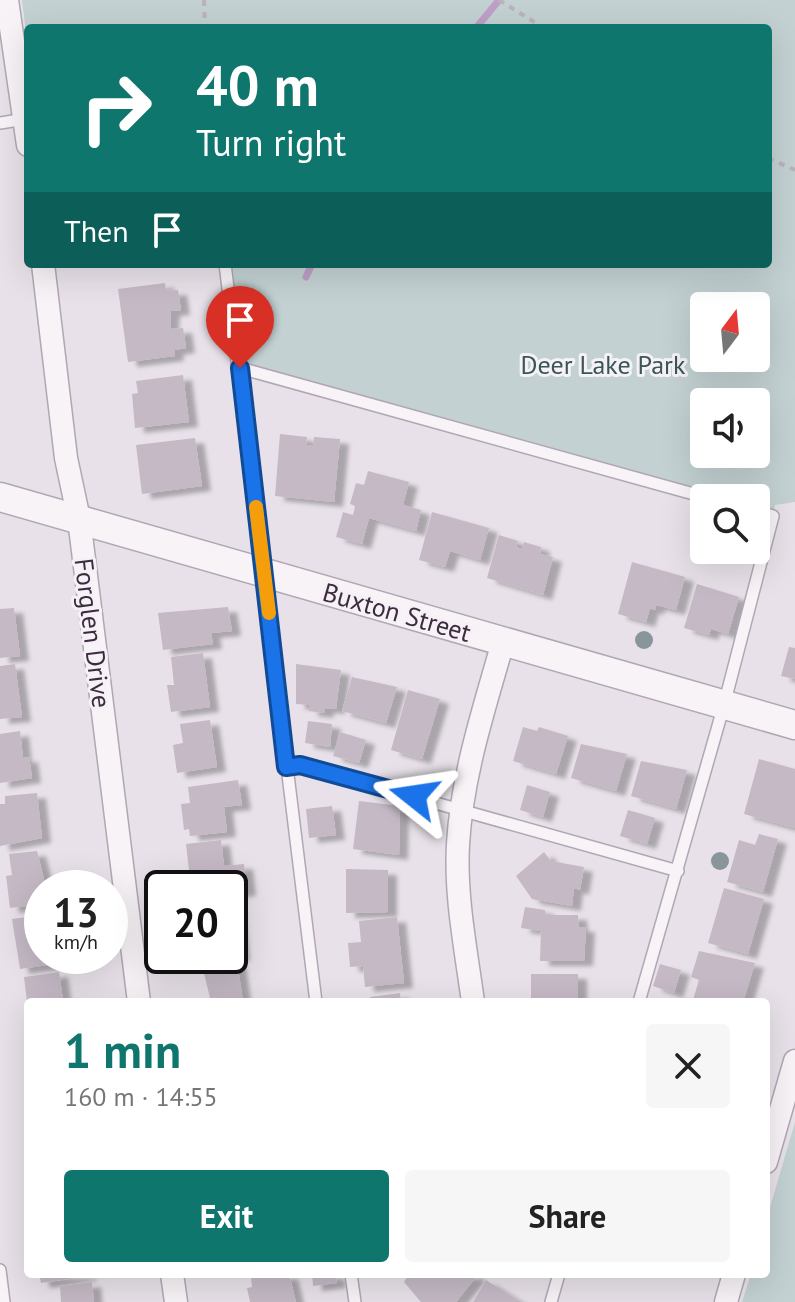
<!DOCTYPE html>
<html lang="en">
<head>
<meta charset="utf-8">
<style>
	:root { --surface:#fff; --page:#f6f6f6; --text:#222; --muted:#767676; --accent:#0f766e }
	body { margin:0; font-family:"PT Sans",sans-serif; background:var(--page); color:var(--text); height:100vh; display:flex; flex-direction:column; font-size:30px; white-space:nowrap }
	* { box-sizing:border-box; margin:0 }
	p { font-size:26px; color:var(--muted) }
	.icon { flex:none; width:44px; height:44px; fill:none; stroke:currentColor; stroke-width:2; stroke-linecap:round; stroke-linejoin:round }
	.map { position:relative; flex:1; overflow:hidden }
	.details { position:absolute; left:24px; top:998px; width:746px; height:280px; display:flex; flex-direction:column; background:var(--surface); border-radius:8px; box-shadow:0 8px 32px #0002 }
	.details>* { flex:none }
	.guide { position:absolute; left:24px; top:24px; width:748px; height:244px; border-radius:8px; box-shadow:0 8px 32px #0002; background:#0f766e; color:#fff; overflow:hidden }
	.needle { width:52px; rotate:16deg }
	.controls { position:absolute; left:690px; top:292px; display:grid; gap:16px }
	.controls a { display:grid; place-items:center; width:80px; height:80px; border-radius:8px; background:var(--surface); box-shadow:0 8px 32px #0002; font-size:40px }
	.speed { position:absolute; left:24px; top:870px; display:flex; gap:16px; font-size:40px; font-weight:700; text-align:center }
	.speed>* { display:grid; place-content:center; width:104px; height:104px; border-radius:50%; background:var(--surface); box-shadow:0 8px 32px #0002; line-height:1 }
	.speed small { font-size:20px; font-weight:400 }
	.speed .limit { border:4px solid #111; border-radius:12px; background:#fff; color:#111 }
	.pin { position:absolute; display:grid; place-items:center; width:68px; height:68px; color:#fff; margin:-82px -34px; border-radius:50% 50% 50% 0; rotate:-45deg; box-shadow:0 0 8px #0007 }
	.pin .icon { rotate:45deg }
	.me { position:absolute; width:88px; margin:-44px; rotate:285deg; stroke-linejoin:round; filter:drop-shadow(0 0 6px #0008) }
	.turn { display:flex; align-items:center; gap:28px; height:168px; padding:0 40px; font-size:36px }
	.turn .icon { width:104px; height:104px; stroke-width:2.5 }
	.turn b { display:block; font-size:56px; line-height:68px }
	.then { display:flex; align-items:center; height:76px; padding:0 40px; background:#0003; gap:16px; font-size:30px }
	.round { display:grid; place-items:center; flex:none; width:84px; height:84px; border-radius:8px; background:var(--page) }
	.summary { display:flex; align-items:center; justify-content:space-between; height:136px; padding:0 40px }
	h1 { font-size:48px; font-weight:700; line-height:60px; color:var(--accent) }
	.button { display:flex; gap:16px; margin-top:auto; padding:16px 40px }
	.button a { flex:1; height:92px; border-radius:8px; background:var(--accent); color:#fff; font-size:32px; font-weight:700; line-height:92px; text-align:center }
	.button a+a { background:var(--page); color:var(--text) }
	.map>svg:first-child { display:block }
	.green { fill:#c3d1d2; fill-rule:evenodd }
	.lines { fill:none; stroke-linecap:round; stroke-linejoin:round }
	.stream { stroke:#be9fc6; stroke-width:7 }
	.building { fill:#c4b9c5; filter:url(#shadow) }
	.service-casing { stroke:#b1a7b3; stroke-width:14 }
	.minor-casing { stroke:#b1a7b3; stroke-width:25 }
	.tertiary-casing { stroke:#b1a7b3; stroke-width:31 }
	.path { stroke:#bbb3bc; stroke-width:4; stroke-dasharray:6 6; stroke-linecap:butt }
	.service { stroke:#f7f3f7; stroke-width:11 }
	.minor { stroke:#f7f3f7; stroke-width:22 }
	.tertiary { stroke:#f7f3f7; stroke-width:28 }
	.tree { fill:#88959a }
	.route-casing { stroke:#114b97; stroke-width:20 }
	.route { stroke:#1a73e8; stroke-width:14 }
	.slow { stroke:#f59e0b; stroke-width:14 }
	.labels { text-anchor:middle; dominant-baseline:central; stroke-width:6; stroke-linejoin:round; paint-order:stroke }
	.park-label { font-size:26px; fill:#39575a; stroke:#f5f1f6 }
	.street-label { font-size:26px; fill:#3d2b3f; stroke:#f5f1f6 }
</style>
</head>
<body>
<div class="map">
<svg width="795" height="1302" viewBox="0 0 795 1302">
	<defs>
		<filter id="shadow"><feDropShadow dx="9" dy="5" stdDeviation="2" flood-color="#0004"/></filter>
	</defs>
	<rect width="100%" height="100%" fill="#e8e1e9"/>
	<path class="green" d="M22,0h773v502l-20,3 -2,11 -17,-5v-13h-48l-468,-130 -15,-104h543v-236h-740v22zM704,306h52v52h-52zM704,402h52v52h-52z
		M795,1122v180h-53l9,-28h15v-53z"/>
	<g class="lines">
		<path class="stream" d="M476,28l23,-28
			M306,277l6,-13"/>
	</g>
	<path class="building" d="M165,283l1,8 12,-1 3,20 -10,1 -1,11 1,7 12,-1 3,20 -12,2 1,6 -47,6 -10,-73z
		M183,375l6,47 -54,6 -3,-34 6,-1 -2,-12z
		M280,434l27,3 -1,8 7,1 1,-9 26,2 -6,63 -59,-6z
		M195,438l7,48 -60,8 -6,-49z
		M368,471l41,11 -6,23 18,5 -5,21 -47,-13 -7,26 -26,-7 7,-25 10,3 2,-9 -5,-2 6,-21 8,2z
		M432,512l57,16 -9,32 -30,-9 -5,16 -26,-7z
		M499,535l19,6 -2,6 6,2 2,-7 17,5 -1,7 13,3 -10,38 -56,-17z
		M632,562l53,15 -9,33 -20,-5 -1,5 -5,-2 -4,14 -28,-8z
		M697,584l42,13 -11,37 -17,-5 -2,6 -25,-7z
		M228,607l4,24 -21,2 2,11 -50,6 -5,-37z
		M14,608l6,48 -20,2v-49z
		M789,647l6,1v31l-14,-3z
		M203,653l7,54 -39,5 -4,-27h7l-3,-28z
		M15,664l7,53 -22,2v-53z
		M296,664l45,6 -5,39 -11,-1 -1,5 -15,-2v-6l-13,-1z
		M352,677l45,10 -11,36 -44,-12z
		M408,690l32,9 -18,60 -31,-9z
		M210,720l7,47 -40,6 -4,-28 10,-2 -3,-19z
		M308,721l24,3 -2,23 -25,-4z
		M523,727l14,4 2,-4 29,9 -12,38 -43,-13z
		M20,731l3,27 6,-1 3,21 -32,5v-49z
		M340,732l26,8 -7,23 -26,-7z
		M581,744l46,10 -11,37 -45,-13z
		M759,759l36,10v59l-51,-14z
		M641,761l46,9 -11,39 -45,-13z
		M238,780l4,25 -18,2 3,25 -37,4 -1,-7 -5,1 -3,-26 9,-1 -2,-16z
		M527,785l23,7 -7,25 -23,-7z
		M37,793l5,45 -42,8v-42h5v-8z
		M359,801l41,5 -1,49 -46,-6z
		M332,806l4,29 -27,3 -3,-29z
		M628,810l27,8 -8,26 -27,-8z
		M759,834l19,5 -15,53 -36,-10 12,-42 16,5z
		M221,840l3,26 20,-2 3,27 -17,2v-5h-39l-5,-44z
		M37,851l9,37h-4v16l-32,4 -4,-32 6,-1 -3,-21z
		M544,852l7,9 33,6 -4,23 -6,-2 -2,18 -40,-7 -16,-23z
		M346,869l42,1v42l-42,1z
		M724,888l40,11 -16,55 -40,-11z
		M230,904h6l5,52 -11,1z
		M525,907l20,3 1,5h32l1,12h7l-2,34h-44l1,-30 -20,-3z
		M42,915v41h10l2,8 -34,5 -8,-50z
		M397,917l7,66 -39,4 -2,-21 -13,1 -2,-24 13,-1 -2,-21z
		M699,951l56,12 -12,39 -50,-2 6,-20 -8,-3z
		M237,961l6,41h-32l-9,-37z
		M660,964l21,6 -7,23 -21,-7z
		M59,972l4,29 -36,1 -3,-25z
		M531,974h47v28l-47,-2z
		M400,993l1,9h-30l-1,-5z
		M39,1274h49v2l-47,7z
		M289,1274l7,28h-46l-3,-14 5,-1 -1,-10z
		M312,1274h23l2,9 -24,3z
		M409,1274h66l1,3 -20,25h-35l-17,-20z
		M486,1280l35,22h-48z
		M92,1282l2,20h-33l-1,-16z"/>
	<g class="lines">
		<g class="service-casing">
			<path id="service" d="M0,123l25,-4
				M225,264l91,738
				M240,368l468,130
				M286,767l14,-2 378,106
				M639,1002l85,-297 49,-189 -17,-5
				M0,1270l4,32
				M351,1274l4,28
				M551,1302l8,-28"/>
		</g>
		<g class="minor-casing">
			<path id="minor" d="M7,0l21,145
				M43,264l23,194 13,61 60,483
				M473,1002c-7,-52 -18,-106 -15,-158 4,-69 26,-135 45,-202
				M766,1162l29,-101
				M172,1274l4,28
				M726,1302l8,-28"/>
		</g>
		<g class="tertiary-casing">
			<path id="tertiary" d="M0,497l795,228"/>
		</g>
		<path class="path" d="M204,0l1,28
			M499,0l45,28
			M768,158l27,12"/>
		<use href="#service" class="service"/>
		<use href="#minor" class="minor"/>
		<use href="#tertiary" class="tertiary"/>
	</g>
	<g class="tree">
		<circle cx="644" cy="640" r="9"/>
		<circle cx="720" cy="861" r="9"/>
	</g>
	<g class="lines">
		<g class="route-casing">
			<path id="route" d="M240,368l46,399 14,-2 114,31"/>
		</g>
		<use href="#route" class="route"/>
		<path class="slow" d="M256,507l13,106"/>
	</g>
	<g class="labels">
		<g class="park-label">
			<text x="603" y="364">Deer Lake Park</text>
		</g>
		<g class="street-label">
			<text transform="translate(397 612) rotate(16)">Buxton Street</text>
			<text transform="translate(93 633) rotate(83)">Forglen Drive</text>
		</g>
	</g>
</svg>
<div class="controls">
<a><svg class="needle" viewBox="-14 -14 28 28"><path d="M0-13l5 13h-10z" fill="#e53935"/><path d="M0 13l5-13h-10z" fill="#767676"/></svg></a>
<a><svg class="icon" aria-label="sound" viewBox="0 0 24 24"><path d="M4 9h4l5-4v14l-5-4H4zM17 9q2 3 0 6"/></svg></a>
<a><svg class="icon" aria-label="search" viewBox="0 0 24 24"><circle cx="10" cy="10" r="6"/><path d="M15 15l6 6"/></svg></a>
</div>
<div class="speed"><div>13<small>km/h</small></div><div class="limit">20</div></div>
<div class="pin" style="left:240px;top:368px;background:#d93025"><svg class="icon" aria-label="arrive" viewBox="0 0 24 24"><path d="M6 21V4h12l-3 4 3 4H6"/></svg></div>
<svg class="me" style="left:414px;top:796px" viewBox="-20 -20 40 40"><path d="M0-17L14 15 0 8-14 15z" fill="#1a73e8" stroke="#fff" stroke-width="4"/></svg>
<div class="guide">
<div class="turn"><svg class="icon" aria-label="right" viewBox="0 0 24 24"><path d="M7 20v-9h11M14 6l5 5-5 5"/></svg><div><b>40 m</b>Turn right</div></div>
<div class="then">Then<svg class="icon" aria-label="arrive" viewBox="0 0 24 24"><path d="M6 21V4h12l-3 4 3 4H6"/></svg></div>
</div>
<section class="details">
<div class="summary"><div><h1>1 min</h1><p>160 m · 14:55</p></div><a class="round"><svg class="icon" aria-label="close" viewBox="0 0 24 24"><path d="M6 6l12 12M18 6L6 18"/></svg></a></div>
<div class="button"><a>Exit</a><a>Share</a></div>
</section>
</div>
</body>
</html>
